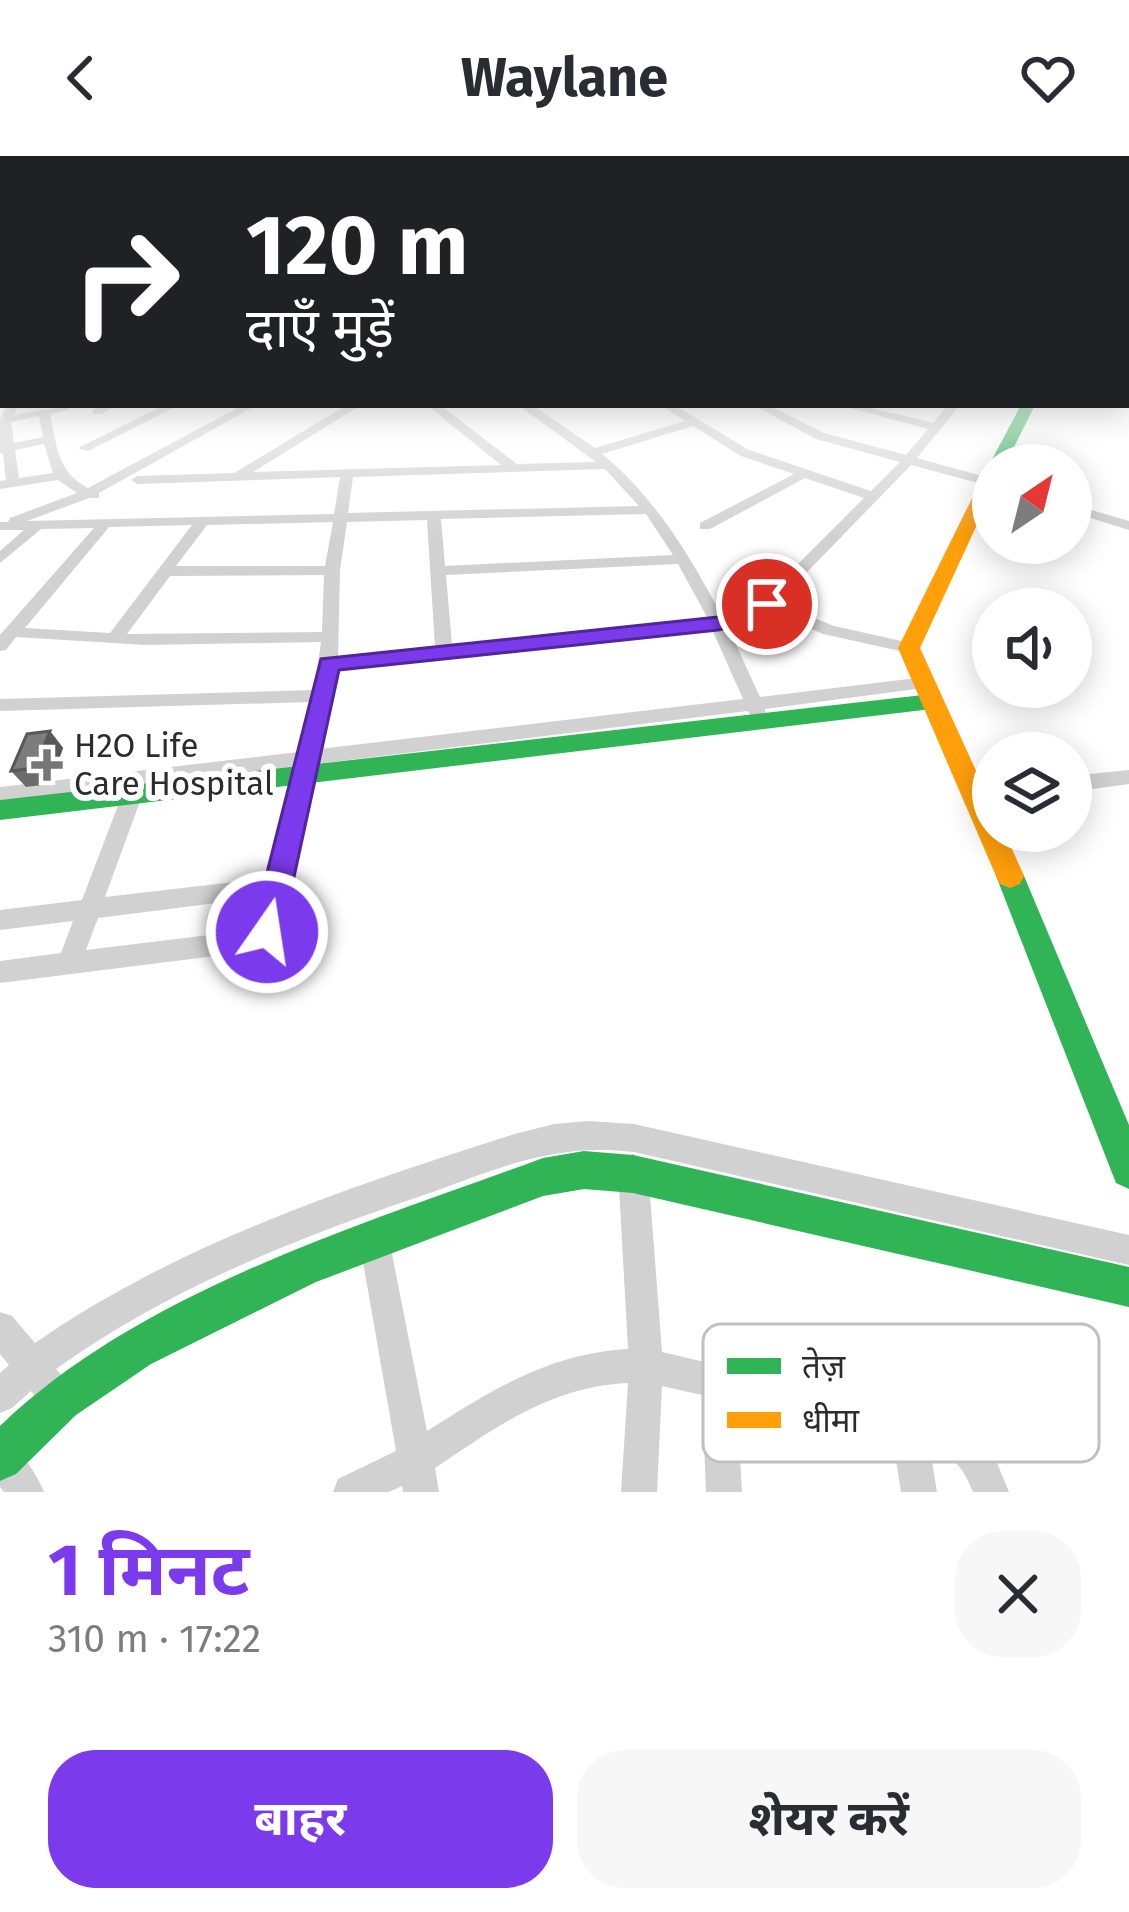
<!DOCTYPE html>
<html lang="hi">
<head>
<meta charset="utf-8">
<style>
	:root { --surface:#fff; --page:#f7f7f7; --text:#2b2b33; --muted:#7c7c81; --accent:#7c3aed }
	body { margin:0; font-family:"Fira Sans","Noto Sans Devanagari",sans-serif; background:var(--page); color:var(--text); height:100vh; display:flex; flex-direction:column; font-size:45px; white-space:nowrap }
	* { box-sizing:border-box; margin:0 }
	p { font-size:39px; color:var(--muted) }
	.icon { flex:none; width:66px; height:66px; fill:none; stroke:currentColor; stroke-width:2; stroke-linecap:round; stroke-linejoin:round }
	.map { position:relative; height:1336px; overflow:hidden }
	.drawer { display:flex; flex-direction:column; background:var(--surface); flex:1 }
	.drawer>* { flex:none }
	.guide { position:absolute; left:0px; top:0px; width:1131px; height:252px; box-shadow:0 6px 30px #0003; background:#202124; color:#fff; overflow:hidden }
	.needle { width:78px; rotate:35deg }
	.tools { position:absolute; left:972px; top:288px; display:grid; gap:24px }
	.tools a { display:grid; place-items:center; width:120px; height:120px; border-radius:50%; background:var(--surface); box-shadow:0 6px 30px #0003; font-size:60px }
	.pin { position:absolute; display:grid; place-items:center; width:102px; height:102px; color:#fff; margin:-51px; border:6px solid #fff; border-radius:50%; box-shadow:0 3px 12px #0007 }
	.me { position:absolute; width:132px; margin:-66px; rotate:13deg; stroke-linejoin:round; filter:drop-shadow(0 0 9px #0008) }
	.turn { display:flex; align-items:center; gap:42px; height:252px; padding:0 48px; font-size:54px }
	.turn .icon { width:156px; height:156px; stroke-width:2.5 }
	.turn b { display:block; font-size:84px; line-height:102px }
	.round { display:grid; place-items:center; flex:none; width:126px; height:126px; border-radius:48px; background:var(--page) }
	.overview { display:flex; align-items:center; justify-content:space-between; height:204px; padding:0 48px }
	h1 { font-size:72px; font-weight:700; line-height:90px; color:var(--accent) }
	.button { display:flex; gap:24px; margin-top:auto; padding:24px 48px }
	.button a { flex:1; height:138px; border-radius:48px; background:var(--accent); color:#fff; font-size:48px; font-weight:700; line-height:138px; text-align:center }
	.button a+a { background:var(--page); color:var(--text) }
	header { display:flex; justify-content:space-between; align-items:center; height:156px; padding:0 48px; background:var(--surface); font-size:54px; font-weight:700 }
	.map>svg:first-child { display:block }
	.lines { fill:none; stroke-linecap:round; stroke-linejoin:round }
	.street { fill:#d1d1d1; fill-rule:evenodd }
	.fast { fill:#30b455; fill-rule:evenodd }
	.slow { fill:#ff9f0a; fill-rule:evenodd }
	.wall { fill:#6c6c6c }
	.shaded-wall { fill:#585858 }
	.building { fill:#7d7d7d; stroke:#585858; stroke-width:3 }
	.route { fill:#7c3aed; stroke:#51269a; stroke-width:3 }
	.poi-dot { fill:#767676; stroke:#fff; stroke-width:4.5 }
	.labels { text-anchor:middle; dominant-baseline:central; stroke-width:12; stroke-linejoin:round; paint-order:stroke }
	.poi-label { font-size:33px; fill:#2c2c2c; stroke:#fff; text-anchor:start }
	.key { fill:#fff; stroke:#c0c0c0; stroke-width:3 }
	.key-label { font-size:33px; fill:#2c2c2c }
</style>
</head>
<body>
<header><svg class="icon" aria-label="back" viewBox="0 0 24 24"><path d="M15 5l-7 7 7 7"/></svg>Waylane<svg class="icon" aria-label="heart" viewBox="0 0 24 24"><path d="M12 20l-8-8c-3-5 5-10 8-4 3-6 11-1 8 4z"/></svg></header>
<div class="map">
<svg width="1129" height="1336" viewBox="0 0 1129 1336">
	<rect width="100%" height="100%" fill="#fff"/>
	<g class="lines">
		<path class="street" d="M3,207v6l-3,1v-6z
			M1128,236h1v6h-1z
			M7,249h12l-5,10 54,-9v4l-18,4c7,32 7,58 38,74l155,-83h14l-158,88v5h-10l-62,23 307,-7 6,-37 -203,7 -6,-4 6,-4 97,-3 113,-68h14l-108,67 248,-7 -74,-60h13l77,59 79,-2 -78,-57h14l63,43 90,-27 -25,-16h14l75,45 122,41 29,-29 -84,-23 -63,-34h15l56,28 82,22 22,-26 -89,-24h20l74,18 15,-18h12l-43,53 76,21v8l-82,-22 -134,138 57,23 81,18v8l-6,1 -86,-19 -55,-24 -17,11 -24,4 33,72 165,-20 6,2v8l-166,22v8h-14l-3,-6 -432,53 -41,175 -20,12 -255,32v-22l61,-8 12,-32 -73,9v-20l82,-10 43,-113 -125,16v-16l299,-35 12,-50 -311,9v-12l314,-9 7,-48 -175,3 -130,-8 -10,13 -6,1v-16l94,-107 -53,1 -41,34v-12l24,-21h-24v-8h8l2,-4 67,-25 -19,-13 -58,9v-8l6,-1 -3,-27 -3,1v-35zM39,260l4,21 -29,6 -3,-21zM693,270l48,30 53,18 -94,49v6h10l95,-51 59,20 -103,103 -20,13 -19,2c-32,-60 -67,-119 -120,-162zM44,288l9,29 -34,5 -4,-28zM605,313l34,37 -291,7 5,-36zM646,358l27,41 -228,11 -4,-47zM427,364l8,127 -97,10 2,-87 7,-48zM333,366l-8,44h-149l31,-41zM192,369l-82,108 -85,-5 84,-101zM678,408l29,53 -255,28 -6,-70zM324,419l-2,57 -195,2 43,-58zM711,471l32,72 -424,50 18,-80zM295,610l-27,112 -163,19 41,-112zM264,741l-7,29 -7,4 -164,20 12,-32z
			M102,249h15l-16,9h-8v-4z
			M164,249h15l-91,46 -10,-3z
			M622,249h28l-6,3z
			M1071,348l58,17v9l-58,-18z
			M1129,614v14l-58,8v-16z
			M588,965l46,3 495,111v30l-495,-113c-82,-10 -139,18 -213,44 -129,44 -253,93 -365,173l16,18 5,12 -5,12 -12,5 -12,-5 -17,-20 -19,17 -12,5v-40l9,-8 -9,-11v-42l12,4 23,27c144,-100 314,-156 480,-209l39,-10z
			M633,998l10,5 5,10 14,183 294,69 32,20 21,51h-36c-10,-24 -17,-35 -43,-42l7,42h-36l-8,-50 -156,-38 5,88h-36l-4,-97 -40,-9 -5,106h-36l7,-109c-78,4 -130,43 -193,85l4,24h-36l-1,-6 -13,6h-56l5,-13 58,-28 -37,-212 4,-11 11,-4 11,4 4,11 38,192c64,-41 124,-78 201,-82l-10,-180 5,-10z
			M0,1283c20,9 36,33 44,53h-40l-4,-5z"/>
		<path class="fast" d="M1021,249h14l-30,60 -14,3 -2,-3z
			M932,538l8,2 4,6 -4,6 -940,112v-20z
			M1010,708l10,4 4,8 105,249v64l-13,-6 -120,-307 4,-8z
			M584,995l49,4 496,112v40l-496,-114 -49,-4 -41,7 -227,86 -165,82 -75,51 -60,59 -16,7v-55c141,-136 362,-201 543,-268z"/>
		<path class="slow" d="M993,311v23l-73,158 73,160v23h11l20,45 -4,8 -10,4 -10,-4 -4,-8 -98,-228 87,-176z"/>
	</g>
	<path class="wall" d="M50,575l13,17 -13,36 -24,3 -15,-16z"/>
	<path class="shaded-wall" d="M50,575l13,17 -13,36 -15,-16z"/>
	<path class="building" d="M50,575l-15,37 -24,3 16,-37z"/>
	<linearGradient id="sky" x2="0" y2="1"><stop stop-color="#a0c9ec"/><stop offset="0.51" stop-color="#fff"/><stop offset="1" stop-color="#fff" stop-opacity="0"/></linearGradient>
	<rect width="1129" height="382" fill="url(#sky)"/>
	<path class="route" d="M767,442l8,2v8l-23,15 -34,7 -379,40 -57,262 -4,10 -11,4 -11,-4 -4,-10 69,-273 397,-42 20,-4z"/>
	<path class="poi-dot" d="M41 591h12v12h12v12h-12v12h-12v-12h-12v-12h12z"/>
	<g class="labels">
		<g class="poi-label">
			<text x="74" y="590">H2O Life<tspan x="74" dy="38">Care Hospital</tspan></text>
		</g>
	</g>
	<rect x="703" y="1168" width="396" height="138" rx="18" class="key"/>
	<rect x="727" y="1202" width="54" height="16" fill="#30b455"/>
	<rect x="727" y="1256" width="54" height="16" fill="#ff9f0a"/>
	<g class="key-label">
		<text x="802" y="1222">तेज़</text>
		<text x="802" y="1276">धीमा</text>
	</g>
</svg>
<div class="tools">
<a><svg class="needle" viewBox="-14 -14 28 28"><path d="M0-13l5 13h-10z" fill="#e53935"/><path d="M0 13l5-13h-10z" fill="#7c7c81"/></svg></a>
<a><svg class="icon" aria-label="sound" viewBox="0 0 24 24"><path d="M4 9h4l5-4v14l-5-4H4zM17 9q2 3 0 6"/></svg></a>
<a><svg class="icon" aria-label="layers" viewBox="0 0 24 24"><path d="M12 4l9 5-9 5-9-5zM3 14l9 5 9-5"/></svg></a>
</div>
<div class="pin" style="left:767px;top:448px;background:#d93025"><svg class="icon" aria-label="arrive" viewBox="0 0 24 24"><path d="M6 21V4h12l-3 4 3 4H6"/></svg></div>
<svg class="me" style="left:267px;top:776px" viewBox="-20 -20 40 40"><circle r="17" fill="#7c3aed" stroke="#fff" stroke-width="3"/><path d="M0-11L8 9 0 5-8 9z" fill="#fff"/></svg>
<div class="guide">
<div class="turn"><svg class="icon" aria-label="right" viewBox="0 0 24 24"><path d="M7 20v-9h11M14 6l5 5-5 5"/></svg><div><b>120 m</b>दाएँ मुड़ें</div></div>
</div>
</div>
<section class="drawer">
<div class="overview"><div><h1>1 मिनट</h1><p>310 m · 17:22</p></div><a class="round"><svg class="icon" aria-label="close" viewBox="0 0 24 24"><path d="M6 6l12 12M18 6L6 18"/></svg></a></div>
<div class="button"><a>बाहर</a><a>शेयर करें</a></div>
</section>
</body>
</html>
